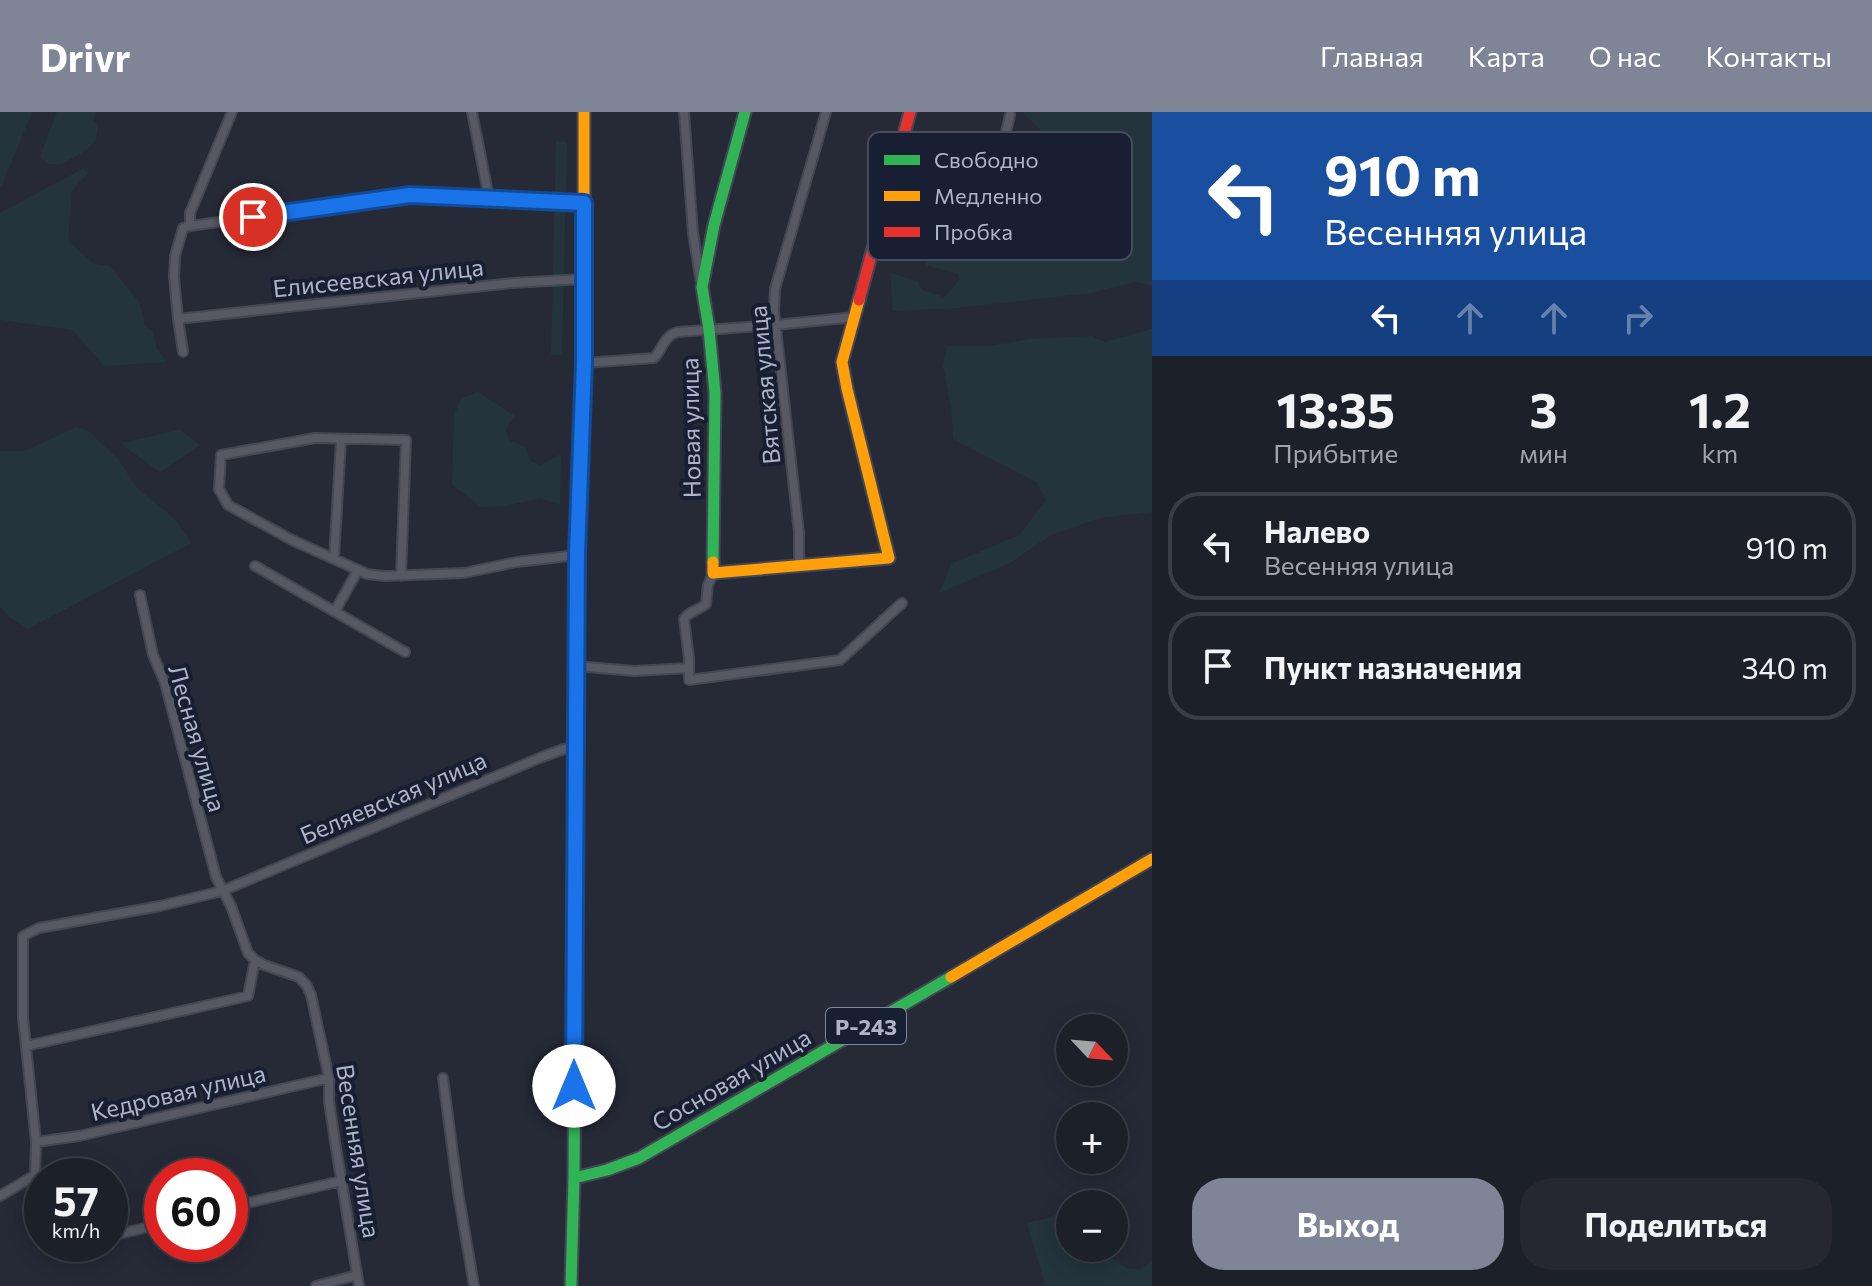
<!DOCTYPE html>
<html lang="ru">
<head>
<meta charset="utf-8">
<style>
	:root { --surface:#1c2029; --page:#252831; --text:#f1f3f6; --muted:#a0a3a8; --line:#3a3e46; --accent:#7f8496 }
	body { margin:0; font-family:Commissioner,sans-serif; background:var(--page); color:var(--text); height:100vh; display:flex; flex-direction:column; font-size:30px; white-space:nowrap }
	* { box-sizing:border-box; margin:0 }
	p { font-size:26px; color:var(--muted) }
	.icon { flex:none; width:44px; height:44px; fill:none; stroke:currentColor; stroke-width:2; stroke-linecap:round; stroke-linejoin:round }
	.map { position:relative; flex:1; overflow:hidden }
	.panel { display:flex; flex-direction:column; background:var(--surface); width:720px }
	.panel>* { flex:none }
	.hud { background:#1a4fa0; color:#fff; overflow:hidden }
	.needle { width:52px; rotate:116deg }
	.fabs { position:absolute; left:1056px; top:902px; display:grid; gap:16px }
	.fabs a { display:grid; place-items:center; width:72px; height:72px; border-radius:50%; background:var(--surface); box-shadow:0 4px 20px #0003,0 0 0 2px var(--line); font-size:40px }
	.speed { position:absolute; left:24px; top:1046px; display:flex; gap:16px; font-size:40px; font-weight:700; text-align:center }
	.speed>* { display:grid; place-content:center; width:104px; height:104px; border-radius:50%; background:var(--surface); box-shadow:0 4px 20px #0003,0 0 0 2px var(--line); line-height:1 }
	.speed small { font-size:20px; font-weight:400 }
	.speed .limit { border:12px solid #d22; background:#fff; color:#111 }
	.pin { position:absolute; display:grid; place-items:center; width:68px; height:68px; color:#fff; margin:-34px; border:4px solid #fff; border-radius:50%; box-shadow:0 2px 8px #0007 }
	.me { position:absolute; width:88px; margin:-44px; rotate:0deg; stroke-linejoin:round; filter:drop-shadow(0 0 6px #0008) }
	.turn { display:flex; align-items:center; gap:28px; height:168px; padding:0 40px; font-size:36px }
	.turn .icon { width:104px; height:104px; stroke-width:2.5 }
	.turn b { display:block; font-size:56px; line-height:68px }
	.lanes { display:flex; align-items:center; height:76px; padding:0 40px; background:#0003; justify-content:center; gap:40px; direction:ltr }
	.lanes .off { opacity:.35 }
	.eta { display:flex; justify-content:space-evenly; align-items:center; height:136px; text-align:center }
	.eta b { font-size:48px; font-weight:700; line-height:56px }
	.action { display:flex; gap:16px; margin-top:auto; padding:16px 40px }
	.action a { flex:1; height:92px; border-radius:32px; background:var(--accent); color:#fff; font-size:32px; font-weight:700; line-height:92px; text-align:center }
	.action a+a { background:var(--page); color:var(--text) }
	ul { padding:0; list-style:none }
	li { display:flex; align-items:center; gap:24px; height:108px; margin:0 16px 12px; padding:0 24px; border:4px solid var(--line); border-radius:32px }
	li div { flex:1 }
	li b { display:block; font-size:30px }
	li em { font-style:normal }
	header { display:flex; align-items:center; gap:48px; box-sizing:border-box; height:112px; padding:0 40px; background:var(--accent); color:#fff }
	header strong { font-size:38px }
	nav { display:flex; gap:44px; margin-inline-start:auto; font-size:28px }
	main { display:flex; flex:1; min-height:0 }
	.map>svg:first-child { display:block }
	.green { fill:#23343d }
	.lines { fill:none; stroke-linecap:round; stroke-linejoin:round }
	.street-casing { stroke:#434753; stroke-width:12 }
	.fast-casing { stroke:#434753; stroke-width:15 }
	.slow-casing { stroke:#434753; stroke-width:15 }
	.jam-casing { stroke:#434753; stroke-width:15 }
	.street { stroke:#565964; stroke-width:8 }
	.fast { stroke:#30b455; stroke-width:11 }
	.slow { stroke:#ff9f0a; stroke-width:11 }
	.jam { stroke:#e5322d; stroke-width:11 }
	.route-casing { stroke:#114b97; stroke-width:20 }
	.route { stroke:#1a73e8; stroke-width:14 }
	.labels { text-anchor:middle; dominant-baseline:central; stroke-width:8; stroke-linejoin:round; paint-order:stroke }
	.shield { fill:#191f32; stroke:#82879c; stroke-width:2 }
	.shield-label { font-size:22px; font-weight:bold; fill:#afb4c9 }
	.street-label { font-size:24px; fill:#afb4c9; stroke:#191f32 }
	.key { fill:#191f32; stroke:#464c5f; stroke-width:2 }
	.key-label { font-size:22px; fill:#afb4c9 }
</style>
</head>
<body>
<header>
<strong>Drivr</strong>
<nav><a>Главная</a><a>Карта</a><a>О нас</a><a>Контакты</a></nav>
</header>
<main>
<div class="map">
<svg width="1152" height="1174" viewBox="0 0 1152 1174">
	<rect width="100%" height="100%" fill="#262a37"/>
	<path class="green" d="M0,0h32l-30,73 -2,1z
		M57,0h39l-3,7 5,7 -2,13 -8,10 -26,15h-14l-7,-6 1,-7z
		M1023,0h129v173l-18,-3 -43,11 -134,15 -64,3 -3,-38 27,8 5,9 22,7 16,-18 -2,-5 -32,-9 4,-9 44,-20 2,6 33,-8 61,-24 4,-9 -8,-44z
		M556,29l11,1 -5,213h-11z
		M84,56l4,5 -16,18 -4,50 26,23 16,2 30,37 5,23 8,5 3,17 12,14 -64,4 -31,-36 -73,-10v-107z
		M1152,217v183l-52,6 -49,17 -41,28 -71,30 12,-29 68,-29 27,-35 -10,-18 -83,-43 -2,-32 -8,-41 4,-20h43l41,-7 60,-3 14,6z
		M478,280l37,24 -9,14 3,10 17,8 5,13 9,4 21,-11 -1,51 -20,-7 -34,8 -25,1 -29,-22 2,-70 8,-17z
		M76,315l12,4 30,28 19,29 38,31 16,24 -163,86 -20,-13 -8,-9v-156h25z
		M180,318l20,15 -40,27 -40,-29z
		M1070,1097v39h40l-2,7 18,13 15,2 11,-9v25h-109l2,-1 -18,-62 21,-5z"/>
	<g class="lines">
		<g class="street-casing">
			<path id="street" d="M472,0l17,86
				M684,0l9,121 8,50
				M892,67l171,23
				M190,114l220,-31 174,8
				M980,122l12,-43 18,-76
				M178,207l334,-36 71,-4
				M183,240l-5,-33 -4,-42 1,-21 8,-28 7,-2v-13l42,-101
				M584,251l70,-5c9,-9 10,-23 24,-26l97,-7 80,-8
				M334,447l7,-119
				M255,454l150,86
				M799,454v-33l-25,-223 1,-21 51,-177
				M713,461l-5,12 -2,19c-7,6 -17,7 -22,15l5,39v22l151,-20 62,-57
				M401,464l5,-136 -91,-2 -94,17 -2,34 9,16 64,35 75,34 17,2 80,-3 53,-11 60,-7
				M140,483l13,60 12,28 51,194 15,29 17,47 7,7 9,5 35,12 8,9 4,9 18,83v24l7,46 23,138
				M335,499l23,-41
				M576,554l58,5 55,-3
				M26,934l222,-50 7,-36
				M443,966l15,114 16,94
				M36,1030l43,-6 250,-58
				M0,1084l35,-21 1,-33 -13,-124v-82l16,-8 121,-22 62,-15 320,-134 22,-8 12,-2
				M230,1095l111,-26
				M110,1124l52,-12
				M316,1174l41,-11"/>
		</g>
		<g class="fast-casing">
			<path id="fast" d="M713,450l2,-169 -6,-64 -7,-42 12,-62 31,-113
				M574,1066l3,-593
				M571,1174l3,-108 33,-8 32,-12 312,-181"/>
		</g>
		<g class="slow-casing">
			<path id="slow" d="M713,450v11l176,-15 -42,-169 -5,-27 17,-62
				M577,473l7,-222v-251
				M951,865l201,-118"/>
		</g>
		<g class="jam-casing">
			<path id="jam" d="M859,188l51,-188"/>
		</g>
		<use href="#street" class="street"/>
		<use href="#fast" class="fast"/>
		<use href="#slow" class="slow"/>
		<use href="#jam" class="jam"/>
	</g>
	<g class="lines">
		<g class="route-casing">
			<path id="route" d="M253,105l157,-22 174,8v160l-7,192 -3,531"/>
		</g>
		<use href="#route" class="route"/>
	</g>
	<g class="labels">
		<rect class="shield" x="826" y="896" width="80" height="36" rx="6"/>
		<g class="shield-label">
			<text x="866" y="914">Р-243</text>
		</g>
		<g class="street-label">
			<text transform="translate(378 165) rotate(-6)">Елисеевская улица</text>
			<text transform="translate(764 273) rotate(-95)">Вятская улица</text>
			<text transform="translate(690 316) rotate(-91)">Новая улица</text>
			<text transform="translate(198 626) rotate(74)">Лесная улица</text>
			<text transform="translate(393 685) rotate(-23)">Беляевская улица</text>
			<text transform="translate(731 967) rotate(-30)">Сосновая улица</text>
			<text transform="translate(178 980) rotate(-13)">Кедровая улица</text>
			<text transform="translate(359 1039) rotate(81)">Весенняя улица</text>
		</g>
	</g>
	<rect x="868" y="20" width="264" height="128" rx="12" class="key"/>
	<rect x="884" y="43" width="36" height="10" fill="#30b455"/>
	<rect x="884" y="79" width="36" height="10" fill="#ff9f0a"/>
	<rect x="884" y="115" width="36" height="10" fill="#e5322d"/>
	<g class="key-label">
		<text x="934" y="56">Свободно</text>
		<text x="934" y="92">Медленно</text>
		<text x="934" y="128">Пробка</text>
	</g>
</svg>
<div class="fabs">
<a><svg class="needle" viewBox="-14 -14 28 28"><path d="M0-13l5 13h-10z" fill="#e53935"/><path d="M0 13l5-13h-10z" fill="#a0a3a8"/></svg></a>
<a>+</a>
<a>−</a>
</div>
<div class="speed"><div>57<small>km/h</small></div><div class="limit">60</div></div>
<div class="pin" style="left:253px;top:105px;background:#d93025"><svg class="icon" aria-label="arrive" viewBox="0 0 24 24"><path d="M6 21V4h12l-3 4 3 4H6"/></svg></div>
<svg class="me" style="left:574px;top:974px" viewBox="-20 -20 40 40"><circle r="19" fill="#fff"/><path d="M0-13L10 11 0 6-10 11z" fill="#1a73e8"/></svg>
</div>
<section class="panel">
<div class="hud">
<div class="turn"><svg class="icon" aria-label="left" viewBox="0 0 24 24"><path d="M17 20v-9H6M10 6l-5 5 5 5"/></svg><div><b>910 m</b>Весенняя улица</div></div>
<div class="lanes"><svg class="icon" aria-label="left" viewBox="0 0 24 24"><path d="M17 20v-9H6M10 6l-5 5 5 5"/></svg><svg class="icon off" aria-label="ahead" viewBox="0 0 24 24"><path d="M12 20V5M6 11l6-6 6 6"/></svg><svg class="icon off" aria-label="ahead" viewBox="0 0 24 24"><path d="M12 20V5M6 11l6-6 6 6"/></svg><svg class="icon off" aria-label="right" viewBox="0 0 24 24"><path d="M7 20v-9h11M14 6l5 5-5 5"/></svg></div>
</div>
<div class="eta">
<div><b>13:35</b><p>Прибытие</p></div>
<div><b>3</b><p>мин</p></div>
<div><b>1.2</b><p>km</p></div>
</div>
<ul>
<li><svg class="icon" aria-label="left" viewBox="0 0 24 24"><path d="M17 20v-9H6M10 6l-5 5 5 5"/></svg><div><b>Налево</b><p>Весенняя улица</p></div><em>910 m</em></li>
<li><svg class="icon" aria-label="arrive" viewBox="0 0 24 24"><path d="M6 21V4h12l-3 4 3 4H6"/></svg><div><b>Пункт назначения</b></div><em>340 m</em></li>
</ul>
<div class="action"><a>Выход</a><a>Поделиться</a></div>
</section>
</main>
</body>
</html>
